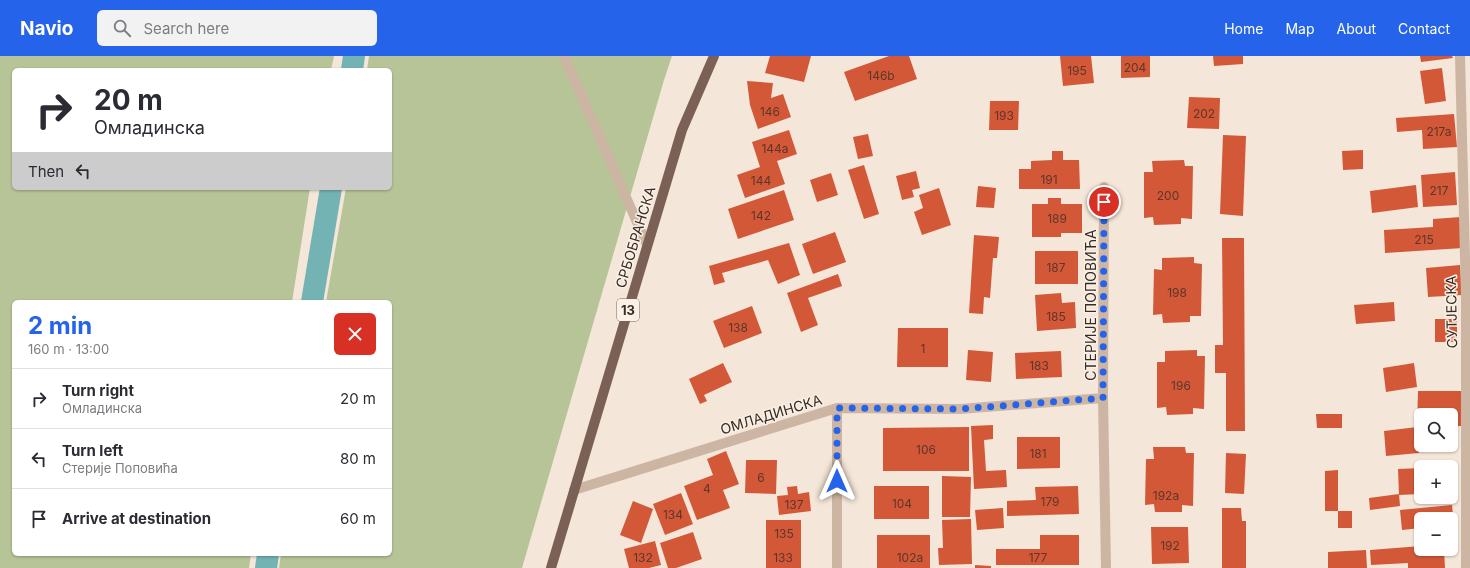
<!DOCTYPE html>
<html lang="en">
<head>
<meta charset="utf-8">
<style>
	:root { --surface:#fff; --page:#f2f2f3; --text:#2b2b33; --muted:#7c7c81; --line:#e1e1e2; --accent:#2563eb }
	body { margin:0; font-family:Inter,sans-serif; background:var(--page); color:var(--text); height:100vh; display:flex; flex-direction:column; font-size:15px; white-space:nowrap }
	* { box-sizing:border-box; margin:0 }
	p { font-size:13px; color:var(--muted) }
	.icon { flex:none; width:22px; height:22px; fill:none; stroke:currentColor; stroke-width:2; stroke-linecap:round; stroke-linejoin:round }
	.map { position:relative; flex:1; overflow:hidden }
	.sheet { position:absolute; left:12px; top:244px; width:380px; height:256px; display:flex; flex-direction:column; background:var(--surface); border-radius:6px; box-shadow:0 1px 3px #0004 }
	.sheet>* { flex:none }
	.banner { position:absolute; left:12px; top:12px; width:380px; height:122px; border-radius:6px; box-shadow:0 1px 3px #0004; background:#fff; color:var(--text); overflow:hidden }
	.tools { position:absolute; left:1414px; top:352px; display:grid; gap:8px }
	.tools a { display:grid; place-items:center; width:44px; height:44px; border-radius:6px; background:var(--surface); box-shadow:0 1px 3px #0004; font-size:20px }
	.pin { position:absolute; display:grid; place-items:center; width:34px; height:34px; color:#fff; margin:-17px; border:2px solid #fff; border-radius:50%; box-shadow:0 1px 4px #0007 }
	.me { position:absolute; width:44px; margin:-22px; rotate:0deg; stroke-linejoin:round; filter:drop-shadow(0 0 3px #0008) }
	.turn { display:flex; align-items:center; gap:14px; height:84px; padding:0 16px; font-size:18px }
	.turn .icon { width:52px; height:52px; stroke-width:2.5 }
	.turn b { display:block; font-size:28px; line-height:34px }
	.then { display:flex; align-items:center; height:38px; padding:0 16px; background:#0003; gap:8px; font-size:15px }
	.round { display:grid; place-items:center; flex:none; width:42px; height:42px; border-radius:6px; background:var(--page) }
	.headline { display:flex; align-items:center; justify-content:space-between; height:68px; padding:0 16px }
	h1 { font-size:24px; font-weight:700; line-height:30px; color:var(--accent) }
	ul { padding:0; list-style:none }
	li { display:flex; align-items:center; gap:12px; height:60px; padding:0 16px; border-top:1px solid var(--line) }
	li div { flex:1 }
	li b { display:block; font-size:15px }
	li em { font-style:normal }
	header { display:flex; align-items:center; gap:24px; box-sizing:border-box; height:56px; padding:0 20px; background:var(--accent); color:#fff }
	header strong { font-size:19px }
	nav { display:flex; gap:22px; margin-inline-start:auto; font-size:14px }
	.search { width:280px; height:36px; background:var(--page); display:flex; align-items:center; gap:10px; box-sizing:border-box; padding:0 14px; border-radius:6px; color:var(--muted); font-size:15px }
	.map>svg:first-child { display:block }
	.green { fill:#b6c497 }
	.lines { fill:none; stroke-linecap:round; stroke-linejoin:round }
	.canal { stroke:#74b3b4; stroke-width:22 }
	.building { fill:#d25838 }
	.minor { stroke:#cdb5a3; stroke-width:10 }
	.major { stroke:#7b6055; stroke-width:10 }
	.route { stroke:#2563eb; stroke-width:7; stroke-dasharray:0 12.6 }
	.labels { text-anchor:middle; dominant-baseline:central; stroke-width:3; stroke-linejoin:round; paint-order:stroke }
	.number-label { font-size:12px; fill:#5e362a }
	.shield { fill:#fbf0e5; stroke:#72665f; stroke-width:1 }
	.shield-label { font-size:13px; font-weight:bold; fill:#372b26 }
	.street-label { font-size:14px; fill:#372b26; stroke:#fbf0e5 }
</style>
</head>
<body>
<header>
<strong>Navio</strong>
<div class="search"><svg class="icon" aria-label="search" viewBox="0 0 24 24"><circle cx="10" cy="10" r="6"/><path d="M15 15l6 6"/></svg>Search here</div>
<nav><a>Home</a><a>Map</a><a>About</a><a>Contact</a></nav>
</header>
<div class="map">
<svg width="1470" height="512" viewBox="0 0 1470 512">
	<rect width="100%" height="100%" fill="#f4e6d8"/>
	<path class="green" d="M0,0h334l-3,14h-317v118h296l-18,114h-278v252h237l-2,14h-249z
		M369,0h303l-8,24 -142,488h-243l2,-14h109v-252h-64l20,-114h44v-118h-23z"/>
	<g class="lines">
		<path class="canal" d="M352,14l2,-14
			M312,246l19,-114
			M266,512l2,-14"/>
	</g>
	<path class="building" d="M770,0h41l-7,26 -39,-9z
		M889,0h20l8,23 -62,22 -11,-29z
		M1060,0h31l3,27 -31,3z
		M1121,0h29v21l-29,1z
		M1213,0h30v8l-29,2z
		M1420,0h32l1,2 -32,4z
		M1442,12l4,33 -21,3 -5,-33z
		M747,25l26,2 -2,15 12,-4 8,23 -33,12 -8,-24z
		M1189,41l31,1 -1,31 -32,-1z
		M990,45h29l-1,29h-29z
		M1454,58l3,33 -34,2 -1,-19 -25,2 -1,-14z
		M789,74l8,24 -20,7 8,23 -40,14 -8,-23 23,-8 -8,-25z
		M868,78l5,22 -15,3 -5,-22z
		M1223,79l23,1 -3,80 -23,-2z
		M1363,94v19l-20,1 -1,-19z
		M1052,95h11v9h16l1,29h-61v-20h12v-8l21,-1z
		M1184,104l1,6h8l-1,53 -11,-1v6l-27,1 -1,-8 -9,1v-46h9l-1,-11z
		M864,109l15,49 -15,5 -16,-49z
		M916,115l4,17 -8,2 2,7 -12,3 -6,-24z
		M1455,116l2,33 -34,2 -2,-32z
		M831,117l7,22 -21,7 -7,-22z
		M1416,129l2,22 -46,6 -2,-22z
		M978,130l18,2 -2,20 -18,-1z
		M939,132l12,37 -29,10 -8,-23 9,-4 -4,-13z
		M784,134l10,30 -56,19 -10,-30z
		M1048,142h13v6h21v29h-21v4h-29v-33h16z
		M1461,161l2,31 -78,5 -1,-23 49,-3v-8z
		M835,176l11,30 -33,12 -11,-30z
		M974,179l25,2 -2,21h-4l-3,40 -6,-1 -1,17 -14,-1z
		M1222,182h22l1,193h-19v-58h-11v-28h8z
		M789,187l11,32 -22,9 -10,-24 -46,13 3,9 -11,3 -5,-19z
		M1035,195h43v33h-43z
		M1194,201v6l8,1 -1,52h-11v6l-27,1 -1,-9 -9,1 1,-46 8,1v-12z
		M1460,209l2,30 -34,2 -2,-29z
		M838,218l4,12 -34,12 10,27 -17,7 -14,-39z
		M1061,237l1,10 13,-1 1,26 -39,3 -2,-36z
		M1394,246l1,19 -39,3 -2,-19z
		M752,250l10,27 -38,15 -11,-27z
		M1435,263h22v23h-22z
		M898,272h50v39h-51z
		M968,294l25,2 -2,30 -25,-2z
		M1197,294v6h8l-1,53 -11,-1v6l-26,1 -1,-8 -9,1v-46h8v-11z
		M1061,295l1,26 -46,2 -1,-26z
		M723,307l9,19 -28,13 3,6 -7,3 -11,-25z
		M1414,307l3,24 -31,5 -3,-24z
		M1418,335h44v35h-11v-11h-30v11h-4z
		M1316,358h26v14h-25z
		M993,369v14l-9,1 2,31 20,-1 1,17 -33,2 -3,-63z
		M969,371v44h-86v-43z
		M1417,371l2,26 -33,3 -2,-25z
		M1017,381h43v31l-43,1z
		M1153,391h32l1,6h8l-1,53 -11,-1v7h-27l-1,-8 -9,1 1,-46h8z
		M726,395l13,33 -16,6 7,18 -33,12 -13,-34 29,-11 -6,-16z
		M1226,397l20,1 -2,40 -19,-1z
		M746,404h31l-1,34 -31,-1z
		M1421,412v26l-22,1 -1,-26z
		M1338,414v41h-13v-40z
		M942,420l29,1 -1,40h-28z
		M797,430l1,8 11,-2 2,19 -32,4 -2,-19 11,-1 -1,-8z
		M874,430h55v33h-55z
		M1078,430l1,28 -72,2v-15l29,-1 -1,-13z
		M681,437l12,31 -28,11 -12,-31z
		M1399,438l1,12 -30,4 -1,-12z
		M633,445l20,8 -12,34 -21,-8z
		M1452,449l2,20 -3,1v-7h-30v9l-19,2 -2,-20z
		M1003,452l1,20 -27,2 -2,-20z
		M1222,452h19l1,13h4v47h-24z
		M1338,455h14v17h-14z
		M971,463l1,45 -33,1 -1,-17h5l-1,-28z
		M766,464h35v48h-35z
		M1151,471h37l1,36 -37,1z
		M693,476l9,27 -26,9h-8l-8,-25z
		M877,479h53v33h-53z
		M1040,479h39v30h-83v-16h44z
		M655,485l6,24 -12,3h-20l-5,-19z
		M1421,490v3h23l1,19h-37v-5l-37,2 -1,-15z
		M1366,494l1,18h-39v-16z
		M975,509l16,1v2h-16z"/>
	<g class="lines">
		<path class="minor" d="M564,0l83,189
			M1460,0l6,242v270
			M1104,131l-1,211 3,170
			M837,352v160
			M574,434l263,-82 123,1 143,-11"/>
		<path class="major" d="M551,512l131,-438 32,-74"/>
	</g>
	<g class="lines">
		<path class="route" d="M837,425v-73l123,1 143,-11 1,-196"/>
	</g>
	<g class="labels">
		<g class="number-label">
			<text x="1135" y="11">204</text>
			<text x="1077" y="14">195</text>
			<text x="881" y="19">146b</text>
			<text x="770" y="55">146</text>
			<text x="1204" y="57">202</text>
			<text x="1004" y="59">193</text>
			<text x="1439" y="75">217a</text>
			<text x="775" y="92">144a</text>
			<text x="1049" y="123">191</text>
			<text x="761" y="124">144</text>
			<text x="1439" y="134">217</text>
			<text x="1168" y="139">200</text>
			<text x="761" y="159">142</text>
			<text x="1057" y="162">189</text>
			<text x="1424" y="183">215</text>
			<text x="1056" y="211">187</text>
			<text x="1177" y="236">198</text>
			<text x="1056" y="260">185</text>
			<text x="738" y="271">138</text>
			<text x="923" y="292">1</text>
			<text x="1039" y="309">183</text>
			<text x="1181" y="329">196</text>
			<text x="926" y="393">106</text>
			<text x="1038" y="397">181</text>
			<text x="761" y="421">6</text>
			<text x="707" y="432">4</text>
			<text x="1166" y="439">192a</text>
			<text x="1050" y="445">179</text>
			<text x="902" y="447">104</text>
			<text x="794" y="448">137</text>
			<text x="673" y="458">134</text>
			<text x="784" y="477">135</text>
			<text x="1170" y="489">192</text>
			<text x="643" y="501">132</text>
			<text x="783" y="501">133</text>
			<text x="910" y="501">102a</text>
			<text x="1038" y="501">177</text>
		</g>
		<rect class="shield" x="617" y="243" width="22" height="22" rx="3"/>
		<g class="shield-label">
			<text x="628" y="254">13</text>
		</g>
		<g class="street-label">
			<text transform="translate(635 181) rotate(-73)">СРБОБРАНСКА</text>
			<text transform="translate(1090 249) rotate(-90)">СТЕРИЈЕ ПОПОВИЋА</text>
			<text transform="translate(1451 256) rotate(-91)">СУТЈЕСКА</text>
			<text transform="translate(771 358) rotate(-17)">ОМЛАДИНСКА</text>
		</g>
	</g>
</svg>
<div class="tools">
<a><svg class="icon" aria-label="search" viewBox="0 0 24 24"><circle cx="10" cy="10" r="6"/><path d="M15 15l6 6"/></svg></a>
<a>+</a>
<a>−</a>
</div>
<div class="pin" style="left:1104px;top:146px;background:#d93025"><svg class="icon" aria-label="arrive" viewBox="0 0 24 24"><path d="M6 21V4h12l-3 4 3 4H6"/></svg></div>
<svg class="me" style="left:837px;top:425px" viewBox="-20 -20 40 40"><path d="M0-17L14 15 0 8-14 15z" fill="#2563eb" stroke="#fff" stroke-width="4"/></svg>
<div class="banner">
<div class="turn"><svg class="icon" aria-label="right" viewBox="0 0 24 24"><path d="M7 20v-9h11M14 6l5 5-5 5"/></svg><div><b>20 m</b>Омладинска</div></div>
<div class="then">Then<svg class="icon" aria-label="left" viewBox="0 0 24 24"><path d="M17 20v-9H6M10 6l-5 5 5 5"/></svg></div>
</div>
<section class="sheet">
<div class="headline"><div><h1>2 min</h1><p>160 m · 13:00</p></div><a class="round" style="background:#d93025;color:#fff"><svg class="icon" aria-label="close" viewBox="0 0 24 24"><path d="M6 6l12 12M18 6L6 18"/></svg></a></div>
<ul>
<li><svg class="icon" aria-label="right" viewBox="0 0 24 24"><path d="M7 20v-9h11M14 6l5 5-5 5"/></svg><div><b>Turn right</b><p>Омладинска</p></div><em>20 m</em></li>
<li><svg class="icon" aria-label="left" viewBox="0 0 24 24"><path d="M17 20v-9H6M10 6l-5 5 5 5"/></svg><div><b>Turn left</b><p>Стерије Поповића</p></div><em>80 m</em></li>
<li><svg class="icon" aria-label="arrive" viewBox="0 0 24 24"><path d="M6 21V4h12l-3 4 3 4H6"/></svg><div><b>Arrive at destination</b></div><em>60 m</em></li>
</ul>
</section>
</div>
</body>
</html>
